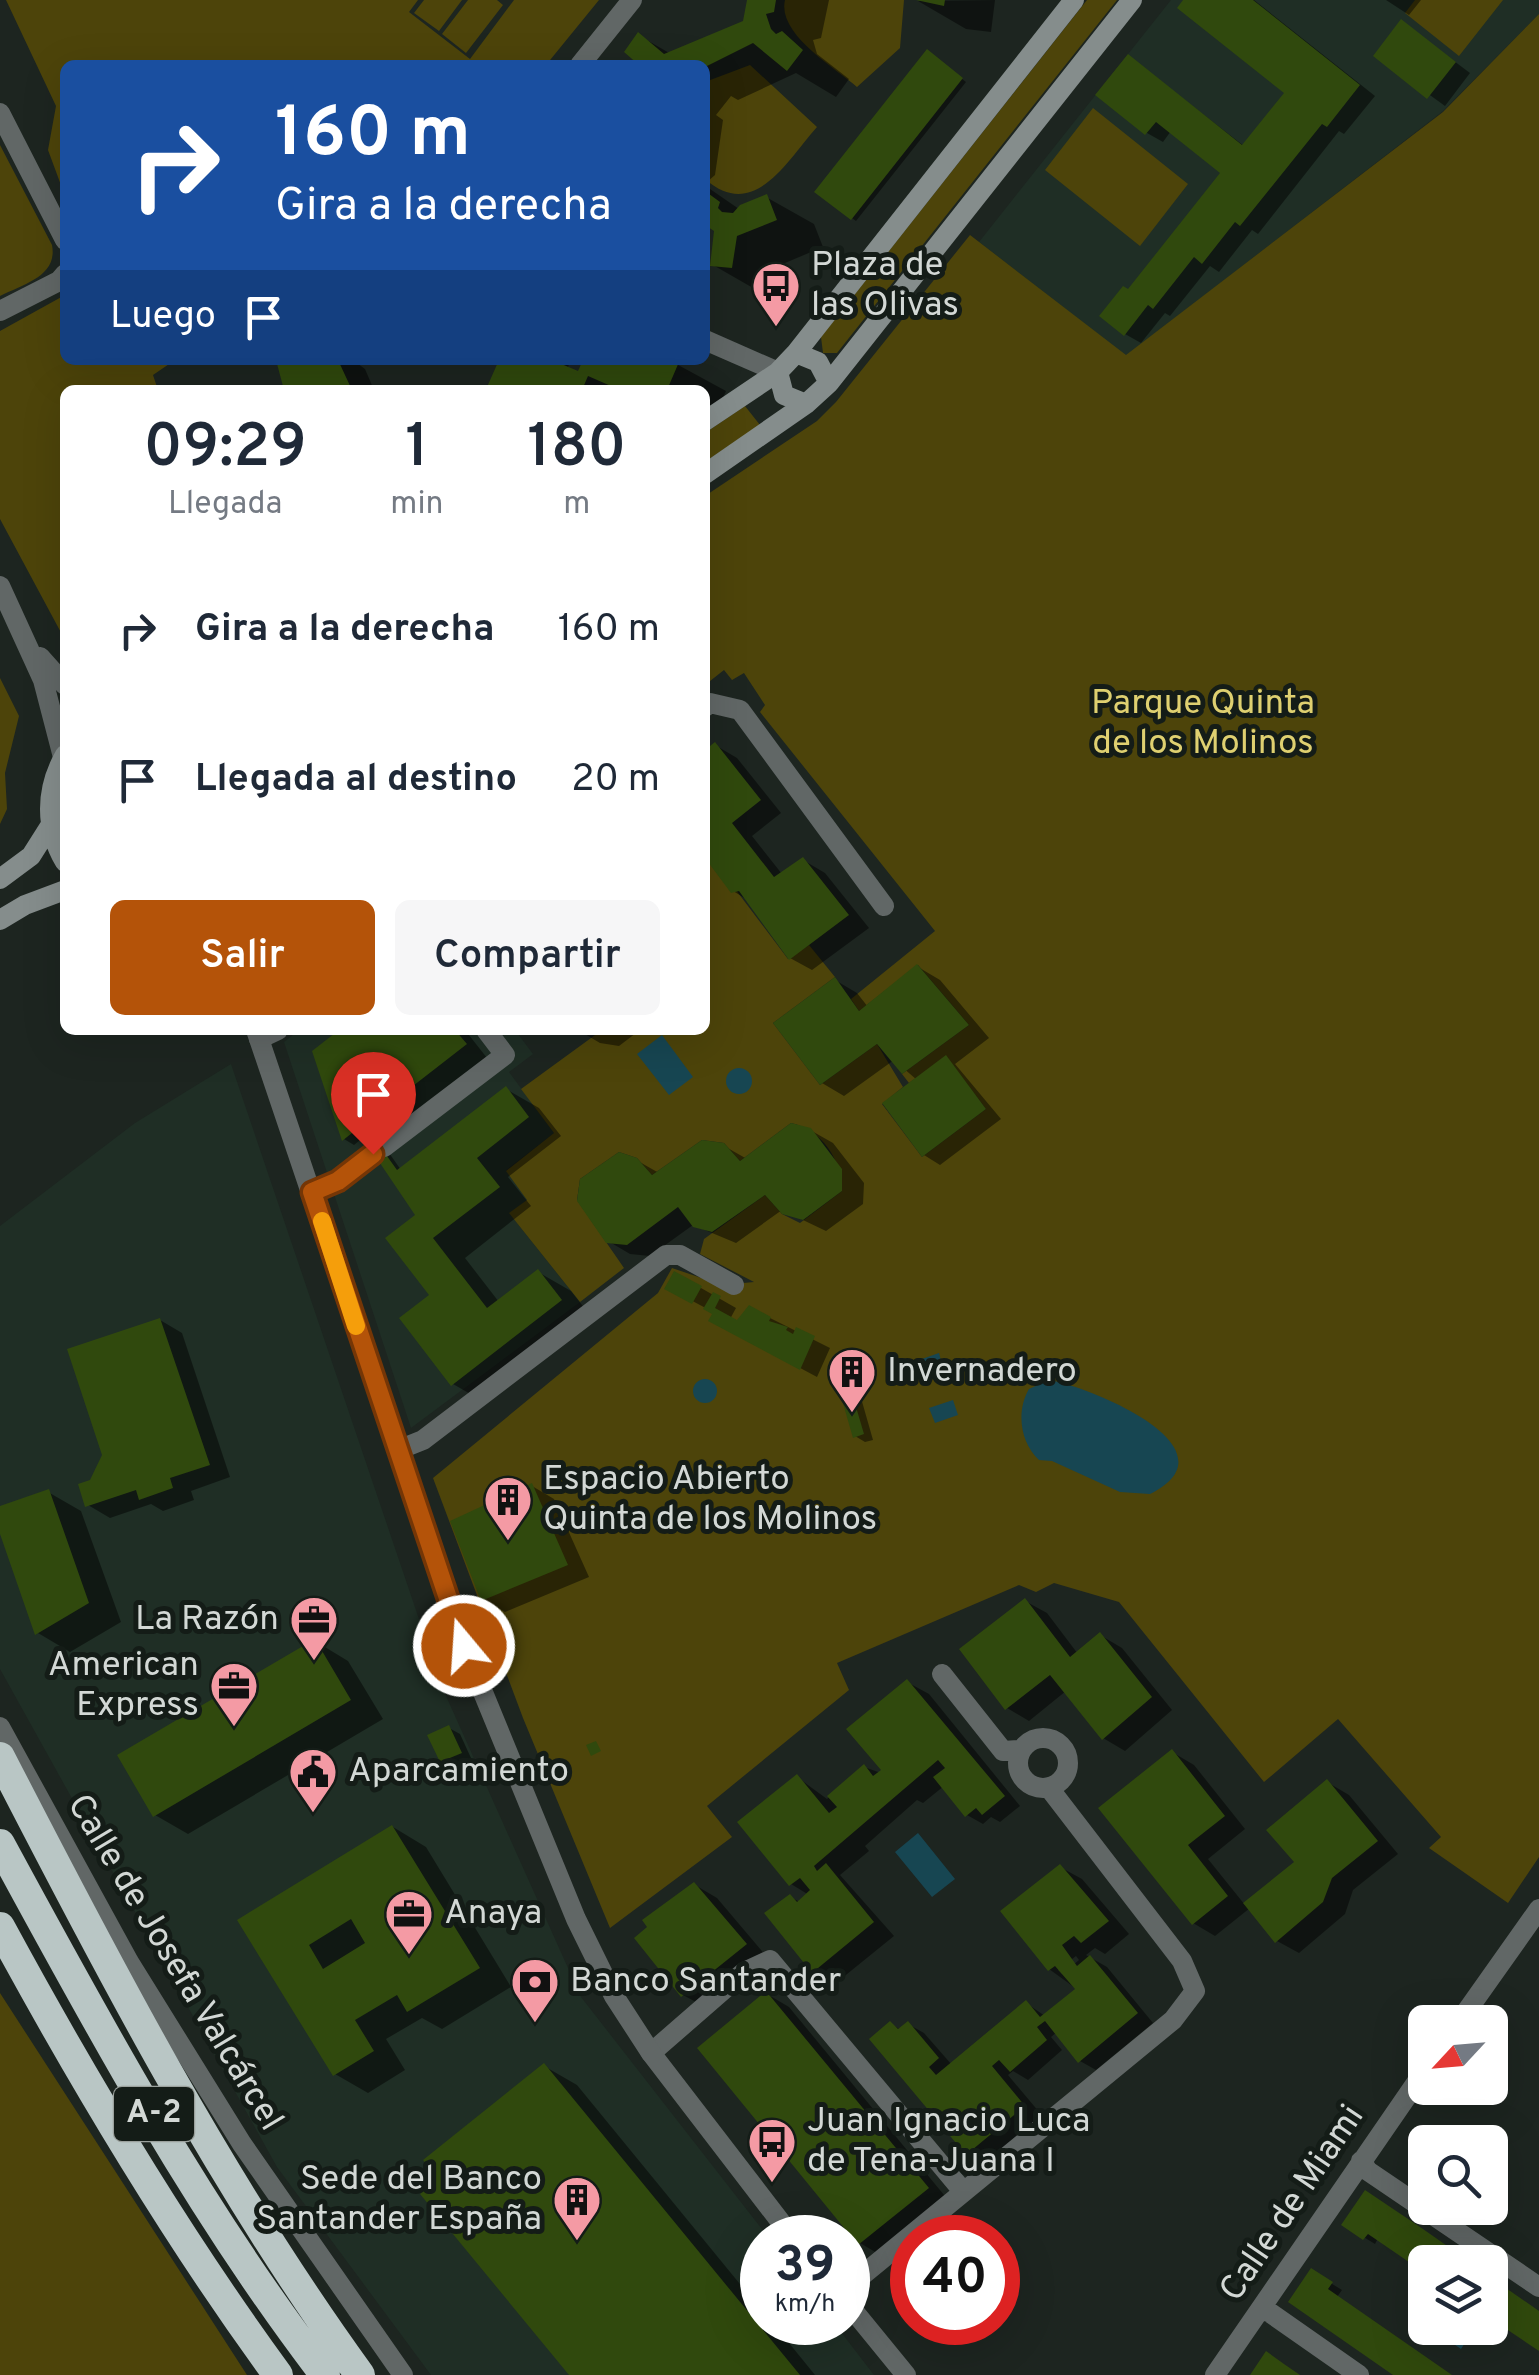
<!DOCTYPE html>
<html lang="es">
<head>
<meta charset="utf-8">
<style>
	:root { --surface:#fff; --page:#f6f6f7; --text:#1f2937; --muted:#747a83; --accent:#b45309 }
	body { margin:0; font-family:Overpass,sans-serif; background:var(--page); color:var(--text); height:100vh; display:flex; flex-direction:column; font-size:38px; white-space:nowrap }
	* { box-sizing:border-box; margin:0 }
	p { font-size:32px; color:var(--muted) }
	.icon { flex:none; width:55px; height:55px; fill:none; stroke:currentColor; stroke-width:2; stroke-linecap:round; stroke-linejoin:round }
	.map { position:relative; flex:1; overflow:hidden }
	.drawer { position:absolute; left:60px; top:385px; width:650px; height:650px; display:flex; flex-direction:column; background:var(--surface); border-radius:15px; box-shadow:0 10px 40px #0002 }
	.drawer>* { flex:none }
	.hud { position:absolute; left:60px; top:60px; width:650px; height:305px; border-radius:15px; box-shadow:0 10px 40px #0002; background:#1a4fa0; color:#fff; overflow:hidden }
	.needle { width:65px; rotate:244deg }
	.fabs { position:absolute; left:1408px; top:2005px; display:grid; gap:20px }
	.fabs a { display:grid; place-items:center; width:100px; height:100px; border-radius:15px; background:var(--surface); box-shadow:0 10px 40px #0002; font-size:50px }
	.speed { position:absolute; left:740px; top:2215px; display:flex; gap:20px; font-size:50px; font-weight:700; text-align:center }
	.speed>* { display:grid; place-content:center; width:130px; height:130px; border-radius:50%; background:var(--surface); box-shadow:0 10px 40px #0002; line-height:1 }
	.speed small { font-size:25px; font-weight:400 }
	.speed .limit { border:15px solid #d22; background:#fff; color:#111 }
	.pin { position:absolute; display:grid; place-items:center; width:85px; height:85px; color:#fff; margin:-102px -42px; border-radius:50% 50% 50% 0; rotate:-45deg; box-shadow:0 0 10px #0007 }
	.pin .icon { rotate:45deg }
	.me { position:absolute; width:110px; margin:-55px; rotate:342deg; stroke-linejoin:round; filter:drop-shadow(0 0 8px #0008) }
	.turn { display:flex; align-items:center; gap:35px; height:210px; padding:0 50px; font-size:45px }
	.turn .icon { width:130px; height:130px; stroke-width:2.5 }
	.turn b { display:block; font-size:70px; line-height:85px }
	.then { display:flex; align-items:center; height:95px; padding:0 50px; background:#0003; gap:20px; font-size:38px }
	.eta { display:flex; justify-content:space-evenly; align-items:center; height:170px; text-align:center }
	.eta b { font-size:60px; font-weight:600; line-height:70px }
	.primary-button { display:flex; gap:20px; margin-top:auto; padding:20px 50px }
	.primary-button a { flex:1; height:115px; border-radius:15px; background:var(--accent); color:#fff; font-size:40px; font-weight:600; line-height:115px; text-align:center }
	.primary-button a+a { background:var(--page); color:var(--text) }
	ul { padding:0; list-style:none }
	li { display:flex; align-items:center; gap:30px; height:150px; padding:0 50px }
	li div { flex:1 }
	li b { display:block; font-size:38px }
	li em { font-style:normal }
	.map>svg:first-child { display:block }
	.built { fill:#1f2e25 }
	.green { fill:#4d440a }
	.water { fill:#174652 }
	.shadow { fill:#0007; fill-rule:evenodd }
	.building { fill:#30490d; fill-rule:evenodd }
	.lines { fill:none; stroke-linecap:round; stroke-linejoin:round }
	.minor { stroke:#616766; stroke-width:20 }
	.tertiary { stroke:#616766; stroke-width:20 }
	.secondary { stroke:#858d8c; stroke-width:20 }
	.motorway { stroke:#b9c6c5; stroke-width:30 }
	.route-casing { stroke:#753606; stroke-width:25 }
	.route { stroke:#b45309; stroke-width:18 }
	.slow { stroke:#f59e0b; stroke-width:18 }
	.labels { text-anchor:middle; dominant-baseline:central; stroke-width:10; stroke-linejoin:round; paint-order:stroke }
	.shield { fill:#141c17; stroke:#9aa09c; stroke-width:2.5 }
	.shield-label { font-size:32px; font-weight:bold; fill:#d3d8d5 }
	.poi-label { font-size:35px; fill:#d3d8d5; stroke:#141c17; text-anchor:start }
	.park-label { font-size:35px; fill:#dfd070; stroke:#141c17 }
	.street-label { font-size:35px; fill:#d3d8d5; stroke:#141c17 }
</style>
</head>
<body>
<div class="map">
<svg width="1539" height="2375" viewBox="0 0 1539 2375">
	<rect width="100%" height="100%" fill="#1d2520"/>
	<path class="built" d="M1171,0h368v14l-96,97 -317,245 -147,-114z
		M299,1030h216l18,24 -24,18 45,61 -48,37 21,30 -17,14 70,88 -169,126 -127,-386z
		M231,1064l211,623 139,310 187,240 -6,1v84l72,1 40,52h-443l-154,-208 -277,-498v-443l135,-103z"/>
	<path class="green" d="M6,0h412l-9,12 61,47 44,-59h85l-53,65h-481v131l-17,-46 8,-44z
		M424,0h38l-23,31 -25,-18z
		M468,0h29l6,5 -37,48 -24,-19z
		M785,0h119l-4,48 -43,39c-23,-20 -80,-53 -72,-87z
		M1087,0h30l-280,353h-14l-2,-16z
		M1415,0h88l-44,56 -54,-43z
		M1539,14v1843l-31,46 -79,-55 12,-11 -103,-118 -74,63 -145,-180 -65,-19 -18,9 -17,-7 -182,78 12,27 -142,116 25,31 -122,91 -87,-210 -90,-240 225,-185 14,-25 50,17 32,-3 -54,-28 4,-15 61,-44 17,19 18,9 42,-32c0,-31 -20,-61 -51,-68l-51,38 -16,-18 -22,-3 -50,35 -15,-17 -18,-6 -39,27 -3,21 47,68 -44,34 -71,-89 18,-13 -21,-29 48,-38 -33,-44 81,-59h103v-181l83,110 21,-14 26,32 -62,46 47,62 57,-41 26,43 -21,17 40,53 64,-48 -40,-53 -37,27 -7,-9 67,-49 -51,-60 -59,46 -8,-12 84,-68 -175,-219 5,-7 -21,-32 -12,7 -8,-10 -19,15v-189l112,-75 19,-19 134,-167 156,120 317,-243z
		M750,65l67,62c-31,35 -63,95 -112,52v-97z
		M1093,108l95,76 -48,62 -95,-76z
		M0,145l52,100c6,31 -28,39 -52,51z
		M65,295v65h110l-22,15 5,15h-93v250l-65,-121v-188z
		M745,406l15,19 -55,37v-29z
		M0,678l19,38 -14,57 2,36 -7,15z
		M0,1993l247,382h-247z"/>
	<path class="water" d="M662,1035l31,42 -24,18 -32,-41z
		M726 1081a13 13 0 1 1 26 0a13 13 0 1 1-26 0Z
		M939,1353l4,15 -22,8 -5,-15z
		M693 1391a12 12 0 1 1 24 0a12 12 0 1 1-24 0Z
		M1049,1380c39,6 192,68 101,114l-30,-2 -68,-31 -13,-1c-19,-18 -23,-49 -10,-71z
		M953,1400l5,15 -23,8 -6,-15z
		M918,1833l37,46 -23,18 -37,-45z
		M1430,2328h29l11,7 -9,14z"/>
	<path class="shadow" d="M749,0h80l-8,38 -8,2 4,14 32,25 -13,18 -40,-24 -58,27 -7,-4 -15,19 7,5 -8,55 -8,7 3,7 29,20 27,-12 48,27 9,23 -38,16 -5,31 -20,-2 -47,-27 3,-35 -11,-8v-157h-62l-5,-30 33,19 75,-31z
		M995,0l-4,32 -25,-3 -48,-28z
		M1187,0h67l121,96 -31,38 -5,-3 -81,103 -6,-4 -33,42 -9,-6 -40,50 -5,-3 -24,30 -16,-9 4,-42 94,-119 -52,-42 -8,11 -16,-9 -18,-76 115,89 43,-54z
		M1386,0h35l-12,15z
		M1402,22l68,51 -25,33 -69,-50z
		M931,55l35,27 -110,139 -4,-3z
		M278,360h75l12,9 9,21h-87z
		M502,360h69l-4,9 12,6 6,-15h84l57,31 -19,42 -2,-43h-208z
		M715,745l22,13 44,55 -29,23 30,38 21,-14 22,13 44,55 -57,42 -22,-12 -42,-58 -15,-9 -28,-48v-90z
		M918,967l22,13 49,58 -34,26 46,55 -61,46 -16,-10 -7,-75 -23,-20 -50,36 -22,-13 13,-103 22,13 11,14z
		M343,1030h122l22,28 -95,74 -12,-7 -7,5 28,40 105,-81 33,19 22,28 -53,41 23,29 -66,52 34,44 39,-30 33,19 22,28 -107,84 -33,-19 -35,-169 -53,-79 -11,9 -10,-6z
		M578,1030h62l-21,16 -19,-3z
		M810,1130l23,13 31,40 -1,21 -37,27 -44,-21 -46,33 -43,-18 -43,31 -20,-2 -22,-13 28,-81 23,13 65,-27 23,13z
		M668,1288h33l35,20 -6,11 8,4 12,-15 80,40 -13,29 -106,-57 4,-7z
		M160,1320l22,13 48,144 -39,14 3,9 -31,11 -12,-7 -41,14 -22,-13 4,-23z
		M850,1392l11,6 12,42 -8,2 -10,-6z
		M532,1486l22,13 35,78 -84,35 -22,-13z
		M48,1492l33,19 40,111 -51,30 -32,-19 -38,-107v-17z
		M1025,1601l22,12 31,41 22,-19 22,13 50,62 -47,41 -22,-13 -37,-47 -37,30 -22,-13z
		M315,1641l33,20 35,58 -195,115 -33,-19z
		M907,1682l22,12 91,112 -20,16 -9,-5 -8,7 -16,-9 -23,-29 -21,17 -6,-3 -52,46 4,5 -29,24 54,61 -58,47 -22,-12 -24,-74 10,5 9,-7 -18,-11 6,-107 30,22 37,-32 17,6z
		M449,1728l11,6 11,24 -19,8 -10,-6z
		M1172,1752l22,13 51,64 -37,30 37,46 52,-43 30,-80 22,13 49,59 -45,36 -8,24 -46,39 -22,-12 -27,-33 -35,28 -22,-13z
		M393,1827l33,20 85,140 -69,42 -20,-11 -36,21 19,31 -37,23 -33,-19 -94,-153z
		M1060,1867l22,12 47,55 -24,20 -10,-6 -9,7 21,12 46,56 -57,47 -16,-9 -23,-29 -6,5 11,13 -34,30 -15,-9 -5,4 37,44 -55,47 -22,-13 -77,-129 10,6 7,-6 16,9 28,32 74,-62 19,13 33,-26 -29,-21zM1076,1956l3,4 -17,14 -4,-4z
		M695,1885l22,13 50,59 -62,50 -22,-12z
		M767,1994l22,13 160,194 -67,55 -22,-13z
		M544,2066l33,19 185,226v11h10l43,53h-246z
		M1375,2200l92,62h-42v9l-47,-33 -3,6 -31,-19z
		M1311,2271l31,19 -5,7 113,78h-54z"/>
	<path class="building" d="M747,0h29l-2,12 -8,2 5,15 5,5 6,-3 21,19 -16,21 -34,-28 -48,24 -66,-2 -15,-13 14,-20 26,22 79,-33z
		M916,0h29l-1,6z
		M1183,0h70l107,85 -33,42 -5,-3 -82,102 -5,-4 -33,42 -8,-7 -41,52 -5,-4 -24,31 -25,-20 24,-30 5,3 92,-116 -64,-51 -11,13 -50,-40 33,-41 114,91 42,-52 -107,-85z
		M1401,19l55,43 -29,37 -54,-43z
		M927,49l36,29 -112,142 -37,-28z
		M705,191l15,11 -2,6 4,4 11,1 7,-8 27,-11 10,26 -40,16 -5,32 -22,-2 4,-35 -9,-6z
		M276,360h62l14,30h-68z
		M499,360h53l26,11 5,-11 96,2 -12,28h-47l-32,-14 -6,14h-88l-7,-3z
		M715,742l46,58 -29,23 42,54 29,-20 46,58 -60,45 -50,-69 -8,2 -26,-35v-108z
		M917,964l52,61 -67,49 -25,-30 -57,41 -47,-62 62,-46 24,34z
		M339,1030h116l12,14 -103,80 33,46 109,-84 23,31 -52,41 23,29 -67,51 54,70 51,-39 24,31 -111,86 -52,-68 30,-23 -44,-57 30,-23 -58,-86 -15,12 -30,-90z
		M946,1055l40,54 -64,48 -40,-54z
		M791,1123l20,5 31,41v22l-39,29 -21,-6 -17,-19 -53,37 -19,-5 -15,-20 -51,38 -21,-2 -29,-42 3,-22 39,-27 18,6 15,17 50,-35 22,3 16,18z
		M674,1271l28,15 -10,18 -28,-15z
		M713,1292l8,4 -6,12 22,12 12,-15 22,12 -2,4 19,6 -2,3 7,4 3,-7 19,9 -15,34 -92,-49 4,-7 -9,-5z
		M160,1318l50,147 -40,13 3,10 -34,12 -3,-10 -51,17 -7,-23 12,-4 12,-25 -35,-106z
		M851,1390l13,44 -11,4 -13,-45z
		M532,1483l36,82 -87,36 -31,-80z
		M49,1489l40,114 -54,32 -35,-101v-28z
		M1025,1598l45,59 30,-25 52,65 -50,43 -52,-65 -45,35 -46,-61z
		M315,1639l36,61 -198,117 -36,-62z
		M907,1679l98,117 -23,19 -6,-7 -11,9 -32,-40 12,-9 -7,-8 -124,106 3,5 9,-8 48,59 -62,51 -48,-60 26,-19 7,8 13,-12 -10,-12 -11,8 -52,-64 60,-48 32,39 8,-6 -10,-11 37,-32 9,12 8,-6 -35,-41z
		M449,1725l13,28 -22,9 -13,-27z
		M596,1741l5,10 -10,5 -5,-11z
		M1172,1749l53,67 -37,29 40,51 -36,29 -94,-117z
		M1327,1779l51,62 -46,37 -9,24 -48,41 -32,-40 51,-41 -28,-32z
		M392,1825l88,143 -73,44 -10,-17 -42,25 19,31 -41,25 -96,-156zM351,1919l14,24 -42,26 -14,-24z
		M1060,1864l49,57 -28,22 -7,-7 -12,9 15,21 13,-11 48,58 -60,50 -33,-42 -8,6 10,13 -37,32 -11,-12 -7,6 33,40 -59,49 -97,-116 21,-18 8,8 10,-8 31,37 -10,9 7,8 90,-75 14,17 35,-28 -20,-23 -7,5 -48,-60z
		M694,1882l53,62 -66,53 -47,-59 13,-11 -5,-7z
		M766,1991l163,197 -71,57 -161,-197z
		M544,2063l256,312h-231l-149,-181 16,-16 -13,-18z
		M1365,2190l58,39 47,33h-45v11l-57,-39 -5,6 -22,-15z
		M1311,2268l22,14 -5,7 124,86h-59l-105,-73z
		M1490,2277l49,34v40l-49,-33z
		M1266,2351l18,13 16,11h-50z"/>
	<g class="lines">
		<path class="minor" d="M580,65l52,-65
			M0,113l65,127
			M0,311l59,-30 6,-7
			M705,340l73,32
			M705,707l5,-4 30,7 144,196
			M259,1039l19,-9
			M384,1147l121,-92 -19,-25
			M312,1191l26,-10 35,-27
			M398,1450l25,-10 243,-185h14l54,30
			M942,1674l61,77 17,-1
			M0,1727l129,235 113,182 161,231
			M1018 1763a25 25 0 1 1 50 0a25 25 0 1 1-50 0Z
			M1459,2022l80,-113
			M651,2053l93,-81 26,-12 192,230
			M1361,2161l7,10 171,116
			M848,2287l325,-267 22,-29 -13,-30 -133,-173
			M1260,2310l9,2 90,63
			M1215,2375l210,-305"/>
		<path class="tertiary" d="M0,586l43,94 20,77
			M40,657l25,28
			M256,1030l208,616 112,273 38,77 37,57 142,185
			M848,2304l58,71"/>
		<path class="secondary" d="M796,353l22,9 11,21
			M778,372l6,23 22,9
			M705,421l73,-49 18,-19 278,-353
			M705,474l101,-70 23,-21 303,-383
			M65,755c-20,35 -20,73 0,107
			M0,879l31,-23 19,-30
			M0,920l25,-15 40,-15"/>
		<path class="motorway" d="M0,1757c109,212 220,425 360,618
			M0,1844c98,181 199,367 325,531
			M0,1927c84,155 174,306 278,448"/>
	</g>
	<g class="lines">
		<g class="route-casing">
			<path id="route" d="M373,1154l-35,27 -26,11 152,454"/>
		</g>
		<use href="#route" class="route"/>
		<path class="slow" d="M322,1221l34,105"/>
	</g>
	<defs>
		<g id="bus-pin" transform="scale(2.5)"><path d="M0 17L-7.5 6A9.5 9.5 0 1 1 7.5 6Z" fill="#f49aa4" stroke="#141c17"/><path d="M-5-6H5V4H4V6H2V4H-2V6H-4V4H-5ZM-3.5-4V0h7V-4ZM-3.5 1.2v1.5H-2V1.2ZM2 1.2v1.5H3.5V1.2Z" fill="#111"/></g>
		<g id="building-pin" transform="scale(2.5)"><path d="M0 17L-7.5 6A9.5 9.5 0 1 1 7.5 6Z" fill="#f49aa4" stroke="#141c17"/><path d="M-4-6H4V6H1V3H-1V6H-4ZM-2.5-4.3h1.7v1.8h-1.7ZM.8-4.3h1.7v1.8H.8ZM-2.5-1h1.7V.8h-1.7ZM.8-1h1.7V.8H.8Z" fill="#111"/></g>
		<g id="office-pin" transform="scale(2.5)"><path d="M0 17L-7.5 6A9.5 9.5 0 1 1 7.5 6Z" fill="#f49aa4" stroke="#141c17"/><path d="M-6-3h4V-5.5h4V-3h4V5H-6ZM-1-4.5V-3h2v-1.5ZM-6 0V1H6V0Z" fill="#111"/></g>
		<g id="civic-pin" transform="scale(2.5)"><path d="M0 17L-7.5 6A9.5 9.5 0 1 1 7.5 6Z" fill="#f49aa4" stroke="#141c17"/><path d="M-.6-6.5H3V-4.5H.6V-3L4-1V1h2V6H-6V1h2V-1L-.6-3ZM-1.2 2.5V6h2.4V2.5Z" fill="#111"/></g>
		<g id="bank-pin" transform="scale(2.5)"><path d="M0 17L-7.5 6A9.5 9.5 0 1 1 7.5 6Z" fill="#f49aa4" stroke="#141c17"/><path d="M-6-4H6V4H-6ZM0-2.3a2.3 2.3 0 1 0 0 4.6a2.3 2.3 0 1 0 0-4.6Z" fill="#111"/></g>
	</defs>
	<g fill-rule="evenodd">
		<use href="#bus-pin" x="776" y="286"/>
		<use href="#building-pin" x="852" y="1372"/>
		<use href="#building-pin" x="508" y="1500"/>
		<use href="#office-pin" x="314" y="1620"/>
		<use href="#office-pin" x="234" y="1686"/>
		<use href="#civic-pin" x="313" y="1772"/>
		<use href="#office-pin" x="409" y="1914"/>
		<use href="#bank-pin" x="535" y="1982"/>
		<use href="#bus-pin" x="772" y="2142"/>
		<use href="#building-pin" x="577" y="2200"/>
	</g>
	<g class="labels">
		<rect class="shield" x="114" y="2087" width="80" height="54" rx="8"/>
		<g class="shield-label">
			<text x="154" y="2114">A-2</text>
		</g>
		<g class="poi-label">
			<text x="811" y="266">Plaza de<tspan x="811" dy="40">las Olivas</tspan></text>
			<text x="887" y="1372">Invernadero</text>
			<text x="543" y="1480">Espacio Abierto<tspan x="543" dy="40">Quinta de los Molinos</tspan></text>
			<text x="279" y="1620" text-anchor="end">La Razón</text>
			<text x="199" y="1666" text-anchor="end">American<tspan x="199" dy="40">Express</tspan></text>
			<text x="348" y="1772">Aparcamiento</text>
			<text x="444" y="1914">Anaya</text>
			<text x="570" y="1982">Banco Santander</text>
			<text x="807" y="2122">Juan Ignacio Luca<tspan x="807" dy="40">de Tena-Juana I</tspan></text>
			<text x="542" y="2180" text-anchor="end">Sede del Banco<tspan x="542" dy="40">Santander España</tspan></text>
		</g>
		<g class="park-label">
			<text x="1203" y="704">Parque Quinta<tspan x="1203" dy="40">de los Molinos</tspan></text>
		</g>
		<g class="street-label">
			<text transform="translate(174 1963) rotate(59)">Calle de Josefa Valcárcel</text>
			<text transform="translate(1293 2204) rotate(-56)">Calle de Miami</text>
		</g>
	</g>
</svg>
<div class="fabs">
<a><svg class="needle" viewBox="-14 -14 28 28"><path d="M0-13l5 13h-10z" fill="#e53935"/><path d="M0 13l5-13h-10z" fill="#747a83"/></svg></a>
<a><svg class="icon" aria-label="search" viewBox="0 0 24 24"><circle cx="10" cy="10" r="6"/><path d="M15 15l6 6"/></svg></a>
<a><svg class="icon" aria-label="layers" viewBox="0 0 24 24"><path d="M12 4l9 5-9 5-9-5zM3 14l9 5 9-5"/></svg></a>
</div>
<div class="speed"><div>39<small>km/h</small></div><div class="limit">40</div></div>
<div class="pin" style="left:373px;top:1154px;background:#d93025"><svg class="icon" aria-label="arrive" viewBox="0 0 24 24"><path d="M6 21V4h12l-3 4 3 4H6"/></svg></div>
<svg class="me" style="left:464px;top:1646px" viewBox="-20 -20 40 40"><circle r="17" fill="#b45309" stroke="#fff" stroke-width="3"/><path d="M0-11L8 9 0 5-8 9z" fill="#fff"/></svg>
<div class="hud">
<div class="turn"><svg class="icon" aria-label="right" viewBox="0 0 24 24"><path d="M7 20v-9h11M14 6l5 5-5 5"/></svg><div><b>160 m</b>Gira a la derecha</div></div>
<div class="then">Luego<svg class="icon" aria-label="arrive" viewBox="0 0 24 24"><path d="M6 21V4h12l-3 4 3 4H6"/></svg></div>
</div>
<section class="drawer">
<div class="eta">
<div><b>09:29</b><p>Llegada</p></div>
<div><b>1</b><p>min</p></div>
<div><b>180</b><p>m</p></div>
</div>
<ul>
<li><svg class="icon" aria-label="right" viewBox="0 0 24 24"><path d="M7 20v-9h11M14 6l5 5-5 5"/></svg><div><b>Gira a la derecha</b></div><em>160 m</em></li>
<li><svg class="icon" aria-label="arrive" viewBox="0 0 24 24"><path d="M6 21V4h12l-3 4 3 4H6"/></svg><div><b>Llegada al destino</b></div><em>20 m</em></li>
</ul>
<div class="primary-button"><a>Salir</a><a>Compartir</a></div>
</section>
</div>
</body>
</html>
